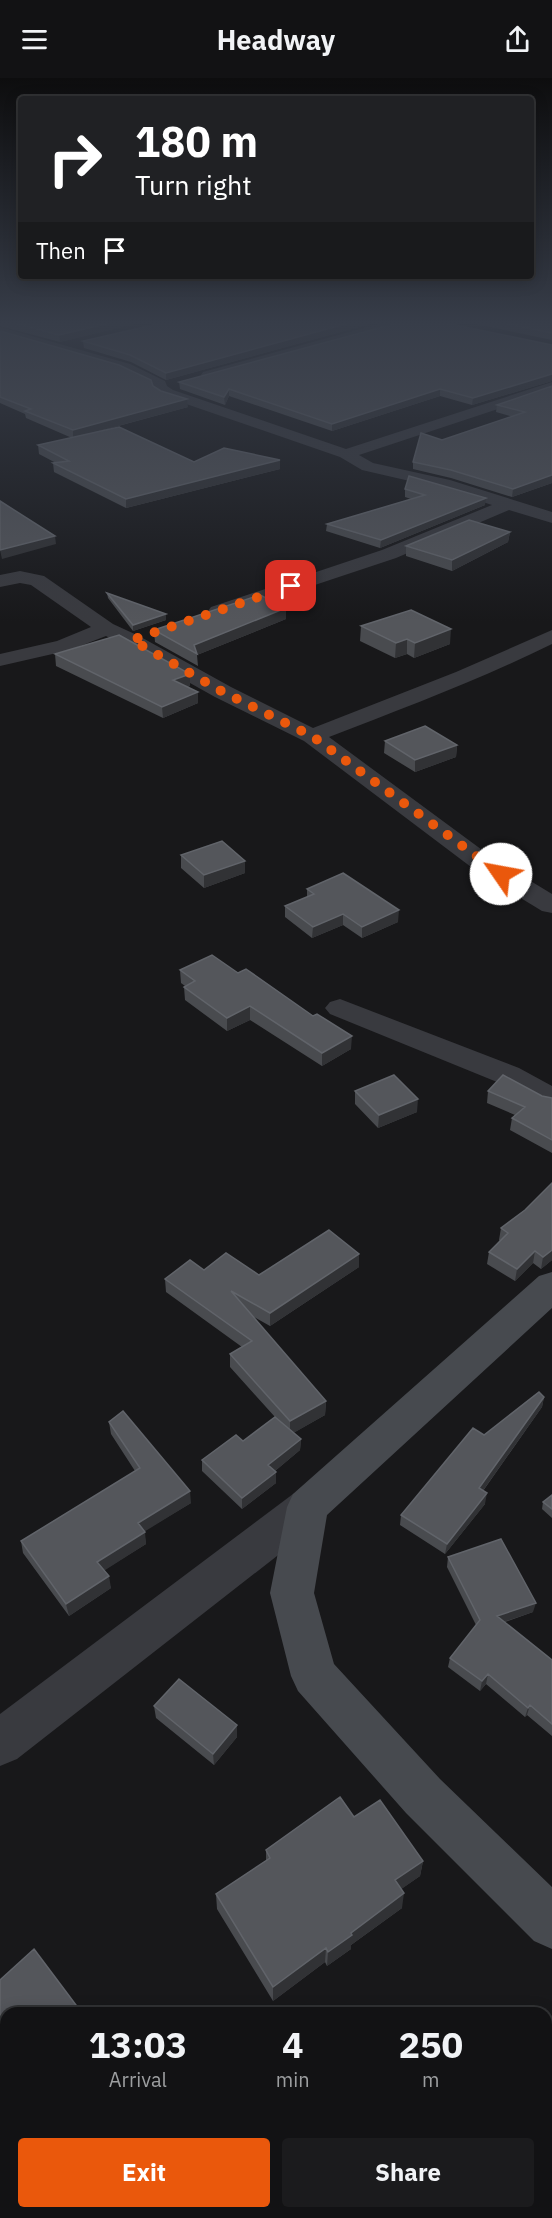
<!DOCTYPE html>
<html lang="en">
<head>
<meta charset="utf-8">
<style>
	:root { --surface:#121214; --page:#1b1b1d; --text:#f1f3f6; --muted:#9c9ea0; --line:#313234; --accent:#ea580c }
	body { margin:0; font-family:"IBM Plex Sans",sans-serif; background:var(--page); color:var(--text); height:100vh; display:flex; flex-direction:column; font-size:22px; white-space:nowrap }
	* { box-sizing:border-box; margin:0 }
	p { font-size:20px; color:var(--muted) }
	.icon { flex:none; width:33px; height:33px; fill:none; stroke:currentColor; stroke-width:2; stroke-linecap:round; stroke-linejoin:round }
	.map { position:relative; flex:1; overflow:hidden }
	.sheet { position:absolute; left:0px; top:1929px; width:552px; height:212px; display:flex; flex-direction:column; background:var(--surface); border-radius:18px 18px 0 0; box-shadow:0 3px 15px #0003,0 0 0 2px var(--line) }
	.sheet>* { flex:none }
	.hud { position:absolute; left:18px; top:18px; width:516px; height:183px; border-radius:6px; box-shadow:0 3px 15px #0003,0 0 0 2px var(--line); background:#202124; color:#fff; overflow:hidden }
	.pin { position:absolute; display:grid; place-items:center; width:51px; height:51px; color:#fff; margin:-26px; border-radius:12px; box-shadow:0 3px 9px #0006 }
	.me { position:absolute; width:66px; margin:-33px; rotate:303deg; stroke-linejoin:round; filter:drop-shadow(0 0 4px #0008) }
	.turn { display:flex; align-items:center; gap:21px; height:126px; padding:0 18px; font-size:27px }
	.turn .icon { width:78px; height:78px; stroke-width:2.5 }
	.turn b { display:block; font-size:42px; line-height:51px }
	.then { display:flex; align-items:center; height:57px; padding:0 18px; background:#0003; gap:12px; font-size:22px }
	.eta { display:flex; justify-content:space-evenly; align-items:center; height:102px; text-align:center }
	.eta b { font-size:36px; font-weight:700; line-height:42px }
	.primary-button { display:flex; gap:12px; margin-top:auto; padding:12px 18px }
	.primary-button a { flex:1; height:69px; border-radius:6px; background:var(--accent); color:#fff; font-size:24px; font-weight:700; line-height:69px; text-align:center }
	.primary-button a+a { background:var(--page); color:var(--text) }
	header { display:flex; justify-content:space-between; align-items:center; height:78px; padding:0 18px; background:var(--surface); font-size:27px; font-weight:700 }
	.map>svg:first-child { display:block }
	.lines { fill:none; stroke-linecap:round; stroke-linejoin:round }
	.minor { fill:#393a3f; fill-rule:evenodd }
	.secondary { fill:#474a4f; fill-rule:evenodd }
	.wall { fill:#494b4f }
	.shaded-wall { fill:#313235 }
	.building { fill:#54565b; stroke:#61646a; stroke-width:1.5 }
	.route { stroke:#ea580c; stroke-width:10; stroke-dasharray:0 18 }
</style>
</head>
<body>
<header><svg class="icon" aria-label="menu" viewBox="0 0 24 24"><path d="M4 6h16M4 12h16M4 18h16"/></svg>Headway<svg class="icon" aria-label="share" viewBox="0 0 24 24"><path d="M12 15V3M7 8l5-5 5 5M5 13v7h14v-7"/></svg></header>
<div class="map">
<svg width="552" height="2140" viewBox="0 0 552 2140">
	<rect width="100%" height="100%" fill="#18181a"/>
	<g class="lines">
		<path class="minor" d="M386,244h20l-1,3 -192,53 -5,1 -7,-4 2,-3z
			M0,249l130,37 35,17 2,5 6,4 173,59 206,-67v9l-193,64 14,8 77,17 102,32v11l-43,-13 -113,48 -171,57h-14l-3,-4 3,-4 171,-57 110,-45 -52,-17 -78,-18 -22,-13 -177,-61 -8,-5 -2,-5 -33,-16 -120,-35z
			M20,493l24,5 69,48 26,12 92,51 82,41 143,-56 96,-42v14c-73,36 -148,64 -223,93l164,121 59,36v19l-10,-2 -67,-41 -171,-129 -89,-44 -109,-61 -36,14 -70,16v-12l57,-13 34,-14 -60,-42 -11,-2 -20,4v-12z
			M340,921l179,69 33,18v23l-11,-3 -44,-24 -167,-68 -5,-6 5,-6z
			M308,1411l15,5 6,13 -6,13 -306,239 -17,7v-52l293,-220z"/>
		<path class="secondary" d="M552,1194v36l-225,207 -13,78 20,71 106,115 112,108v62l-18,-8 -128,-128 -108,-122 -7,-15 -21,-83 17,-86 6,-13 246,-218z"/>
	</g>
	<path class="wall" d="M0,244h142l-82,20 -60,-16z
		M166,244h211l-211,58 -35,-18 -47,-14 -1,-7z
		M467,244h85v18z
		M0,253l153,55 35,21 -99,27 105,28 86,7 -154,39 -72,-36 -1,-9h3l-17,-9 -1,-9 34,-7 -46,-20 -1,-4 -25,-11z
		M552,267v36l-80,24 -32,-9 -108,35 -103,-35 -4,9 -45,-16 -1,-7z
		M552,308v97l-40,14 -61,-19 -38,-9v-7l29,-22 71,-23 -17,-5 1,-7z
		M405,411l80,16 -105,43 -54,-17 1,-7 84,-25 -6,-2z
		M510,454l-2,10 -56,29 -46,-15v-10z
		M107,515l59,27 -33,11 -25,-33z
		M286,541l-89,36 1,11 -43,-24 -1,-12z
		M361,548l89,18 -36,14 -7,-4 -12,4 -35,-17z
		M55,576l135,32 -3,1 11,16 -35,15 -107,-52z
		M385,663l72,4 -1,12 -41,15 -31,-19z
		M181,777l64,18 -41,15 -23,-20z
		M307,811l91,33 -36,16 -19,-13 -31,13 -27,-21v-11l22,-9z
		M180,892l58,3 113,76 -29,17 -72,-46 -23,11 -42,-31 -1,-13 1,-1 -4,-3z
		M355,1013l62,21 -39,16 -23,-24z
		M488,1013l54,5 10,2v55l-42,-23 2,-12 3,-3 -28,-12z
		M552,1105v77l-11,9 -8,-6 -18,18 -28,-17 2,-12 11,-11 -1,-1 2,-12 24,-18z
		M359,1176v13l-89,59 -18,-10 74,85 -1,14 -32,18 8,6 -1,11 -25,21 1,12 -34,26 -40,-38v-11l41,-19 32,-24 -45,-50v-13l12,-7 -76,-55 -1,-13 39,-9 55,5z
		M544,1319l-2,10 -59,84 2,13 -40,50 -45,-29 1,-10 83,-80z
		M109,1344l82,81 -47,28 2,13 -42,26 7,18 -42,28 -46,-63 -2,-12 114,-70 -24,-37z
		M552,1417v23l-10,-9 1,-7z
		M448,1479l85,55 -28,10 47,38v76l-25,-21 -2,2 -39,-33 -6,7 -32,-24 2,-9 26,-33 -29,-58z
		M154,1628l83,31 -23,28 -58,-47z
		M354,1739l69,44 -3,15 -19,13 1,19 -51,37v4l-24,17 -2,-4 -52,39 -56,-92 -1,-15 50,-33v-11z
		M0,1902l6,33v107l-6,-9z"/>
	<path class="shaded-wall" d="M114,244h28l-82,20 -1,-7z
		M353,244h24l-211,58v-7z
		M552,296v7l-80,24 1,-7z
		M229,311v7l-4,9 -1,-8z
		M440,311v7l-108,35v-7z
		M187,321l1,8 -115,31v-8z
		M280,382v9l-154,39v-9z
		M552,397v8l-40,14 1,-8z
		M486,420l-1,7 -105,43 1,-8z
		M510,454l-2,10 -56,29v-11z
		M55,458l1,8 -54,15 -2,-9z
		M286,530v11l-89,36 -3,-10z
		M166,536v6l-33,11v-6z
		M451,551l-1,15 -36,14 1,-15z
		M407,561v15l-12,4 1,-15z
		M190,596v12l-17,5v-11z
		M198,614v11l-35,15 -1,-11z
		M457,667l-1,12 -41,15v-12z
		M245,783v12l-41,15v-13z
		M399,832l-1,12 -36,16v-11z
		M343,836v11l-31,13 1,-11z
		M250,928v14l-23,11v-13z
		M352,958l-1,13 -29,17v-13z
		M418,1021l-1,13 -39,16 1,-13z
		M552,1172v10l-11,9 2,-12z
		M535,1173l-2,12 -18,18 2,-12z
		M359,1176v13l-89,59v-13z
		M544,1319l-2,10 -65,92 2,-11z
		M326,1323l-1,14 -35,20v-14z
		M301,1361l-1,11 -31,26 -1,-11z
		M276,1394v11l-34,26v-11z
		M190,1413l1,12 -52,32 -1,-12z
		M487,1415l-2,11 -40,50 2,-10z
		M145,1454l1,12 -47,30 -2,-12z
		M109,1498l2,12 -42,28 -3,-12z
		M536,1525l-3,9 -38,13 2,-9z
		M488,1596l-2,10 -6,7 2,-10z
		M530,1627l-3,10 -2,2 3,-9z
		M237,1647v12l-23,28 -1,-11z
		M423,1783l-3,15 -27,19 2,-15z
		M404,1815l-2,15 -51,37v4l-24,17 1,-14 23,-19z
		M326,1870l-1,14 -52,39v-14z
		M193,2134h9l-6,6h-9z"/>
	<path class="building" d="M11,244h103l-55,13z
		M166,244h187l-187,51 -36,-18 -47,-14z
		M401,244h40l111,23v29l-79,24 -33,-9 -108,35 -103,-35 -5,8 -45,-15z
		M499,244h53v11z
		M0,253l119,34 32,15 2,6 8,5 26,8 -114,31 -48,-19 6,-2 -31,-12z
		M552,308v89l-39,14 -62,-19 -38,-8 8,-29 21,7 83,-28 -28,-7z
		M119,349l75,35 30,-14 56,12 -154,39 -73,-36 16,-2 -31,-16z
		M409,398l77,22 -105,42 -54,-16 98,-29 -20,-6z
		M0,423l55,35 -55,14z
		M469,442l41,12 -58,28 -46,-14z
		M107,515l59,21 -33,11z
		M260,517l26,13 -92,37 3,9 -43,-24z
		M411,532l40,19 -36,14 -8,-4 -11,4 -35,-17z
		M119,557l71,39 -17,6 25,12 -36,15 -107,-53z
		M425,648l32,19 -42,15 -30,-19z
		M222,763l23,20 -41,14 -23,-20z
		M343,795l56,37 -37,17 -19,-13 -30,13 -28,-21 29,-12 -7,-5z
		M212,877l26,18 8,-4 67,47 4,-2 35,22 -30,17 -72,-47 -23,12 -43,-31 11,-6 -15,-11z
		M394,997l24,24 -39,16 -24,-24z
		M503,997l39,21 10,2v42l-40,-22 13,-11 -37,-16z
		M552,1105v67l-9,7 -8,-6 -18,18 -28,-17 19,-19 -7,-5 24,-18z
		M329,1152l30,24 -89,59 -39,-22 95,110 -36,20 -60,-67 22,-13 -87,-62 25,-19 14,10 22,-17 33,22z
		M539,1314l5,5 -65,91 8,5 -40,51 -46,-29 72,-87 11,7z
		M123,1333l67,80 -52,32 7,9 -48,30 12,14 -43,28 -45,-63 119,-73 -31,-46z
		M275,1339l26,22 -33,26 8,7 -34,26 -40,-38 34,-25 7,6z
		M552,1417v14l-9,-7z
		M501,1461l35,64 -39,13 55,44v64l-22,-19 -2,3 -40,-34 -6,7 -32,-23 30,-38 -32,-63z
		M179,1601l58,46 -24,29 -59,-48z
		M340,1719l14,20 26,-17 43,61 -28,19 9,13 -53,40 1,2 -24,17 -2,-4 -53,39 -57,-93 54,-36 -4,-8z
		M34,1871l48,64h-76v103l-6,-9v-127z
		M95,2134h98l-6,6h-89z"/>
	<linearGradient id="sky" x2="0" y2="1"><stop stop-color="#0d0d0e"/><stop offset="0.45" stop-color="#373d49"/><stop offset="1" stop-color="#373d49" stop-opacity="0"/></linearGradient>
	<rect width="552" height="544" fill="url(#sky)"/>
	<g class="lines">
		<path class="route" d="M291,508l-159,54 91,52 89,44 189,138"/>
	</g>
</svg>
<div class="pin" style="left:291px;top:508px;background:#d93025"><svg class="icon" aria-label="arrive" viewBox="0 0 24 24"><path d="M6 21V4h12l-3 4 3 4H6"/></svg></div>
<svg class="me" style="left:501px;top:796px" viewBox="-20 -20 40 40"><circle r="19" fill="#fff"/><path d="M0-13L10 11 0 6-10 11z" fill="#ea580c"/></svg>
<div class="hud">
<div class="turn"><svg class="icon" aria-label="right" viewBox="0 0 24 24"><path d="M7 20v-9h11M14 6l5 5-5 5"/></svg><div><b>180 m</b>Turn right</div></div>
<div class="then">Then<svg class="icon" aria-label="arrive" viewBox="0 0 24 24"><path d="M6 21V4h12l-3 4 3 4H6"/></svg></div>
</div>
<section class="sheet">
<div class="eta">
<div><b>13:03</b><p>Arrival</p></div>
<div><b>4</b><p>min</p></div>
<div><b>250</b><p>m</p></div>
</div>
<div class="primary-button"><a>Exit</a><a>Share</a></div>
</section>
</div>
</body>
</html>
